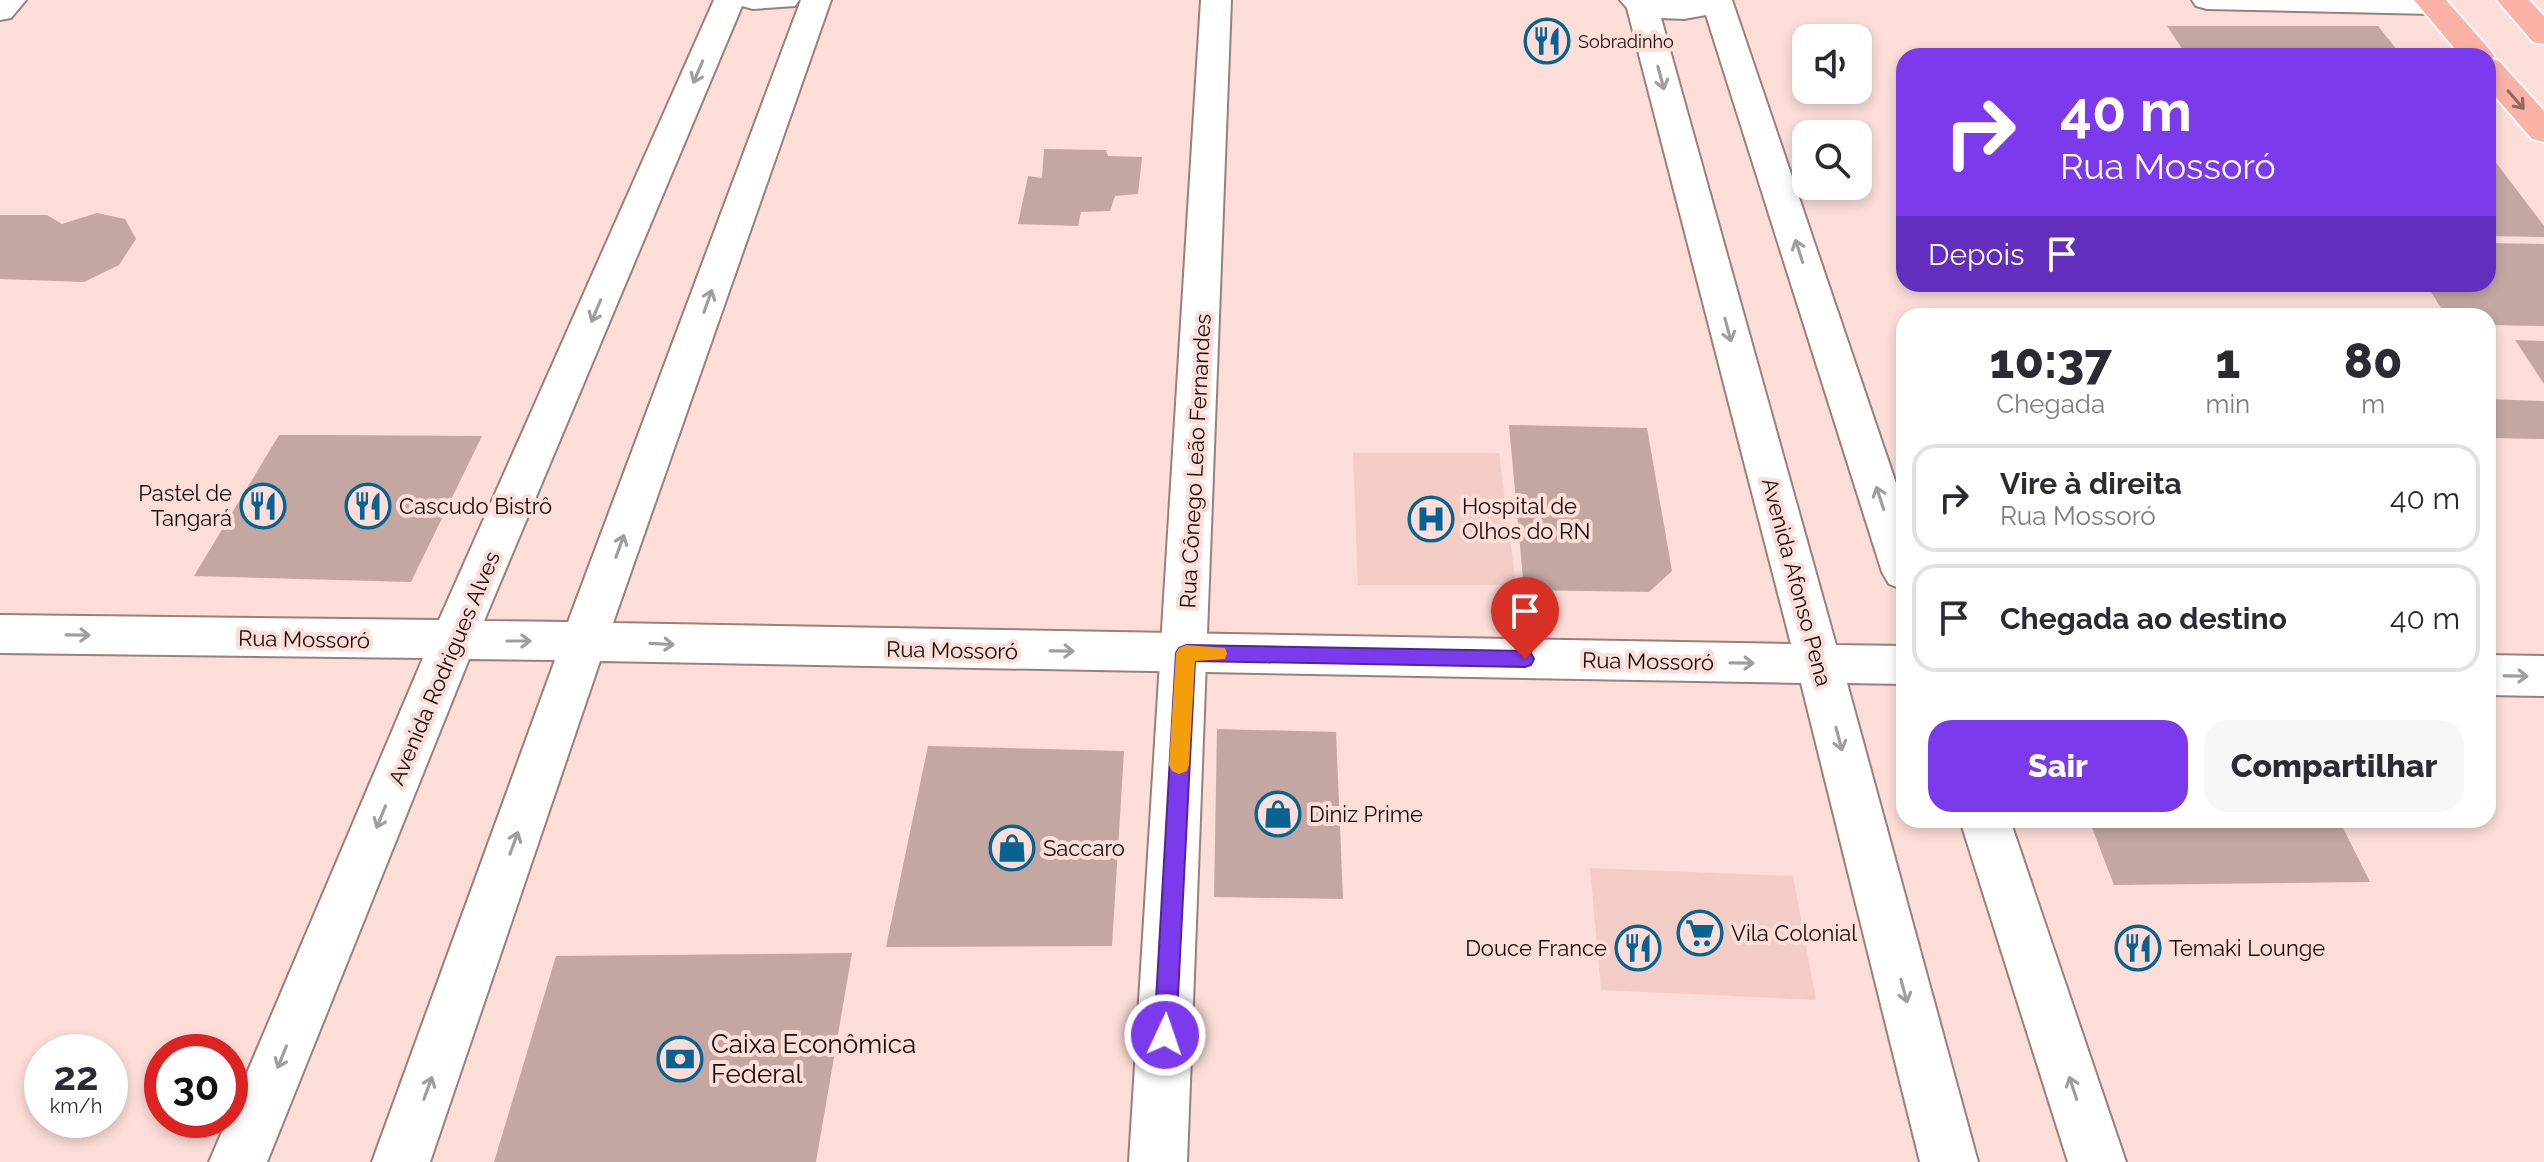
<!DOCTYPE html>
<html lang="pt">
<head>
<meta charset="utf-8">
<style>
	:root { --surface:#fff; --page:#f7f7f7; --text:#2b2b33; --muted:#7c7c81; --line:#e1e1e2; --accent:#7c3aed }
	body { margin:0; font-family:Raleway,sans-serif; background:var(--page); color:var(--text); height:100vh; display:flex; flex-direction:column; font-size:30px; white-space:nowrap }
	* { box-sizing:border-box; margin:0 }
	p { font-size:26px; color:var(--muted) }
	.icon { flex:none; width:44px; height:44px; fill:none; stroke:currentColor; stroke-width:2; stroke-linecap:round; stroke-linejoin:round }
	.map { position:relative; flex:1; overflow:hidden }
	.sheet { position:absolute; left:1896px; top:308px; width:600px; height:520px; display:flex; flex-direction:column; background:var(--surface); border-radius:24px; box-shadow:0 4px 12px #0003 }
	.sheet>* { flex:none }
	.guide { position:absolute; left:1896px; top:48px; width:600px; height:244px; border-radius:24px; box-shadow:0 4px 12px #0003; background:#7c3aed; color:#fff; overflow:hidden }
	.fabs { position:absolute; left:1792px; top:24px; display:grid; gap:16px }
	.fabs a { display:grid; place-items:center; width:80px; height:80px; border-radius:16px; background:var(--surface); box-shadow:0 4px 12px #0003; font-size:40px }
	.speed { position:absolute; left:24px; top:1034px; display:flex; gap:16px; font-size:40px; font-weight:700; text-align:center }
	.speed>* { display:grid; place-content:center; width:104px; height:104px; border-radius:50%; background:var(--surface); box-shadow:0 4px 12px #0003; line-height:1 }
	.speed small { font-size:20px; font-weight:400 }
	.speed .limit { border:12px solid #d22; background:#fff; color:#111 }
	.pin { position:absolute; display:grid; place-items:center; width:68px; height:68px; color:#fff; margin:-82px -34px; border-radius:50% 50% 50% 0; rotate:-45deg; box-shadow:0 0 8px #0007 }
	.pin .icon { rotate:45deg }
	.me { position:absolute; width:88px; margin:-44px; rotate:3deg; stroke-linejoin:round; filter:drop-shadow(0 0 6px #0008) }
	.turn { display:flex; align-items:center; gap:28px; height:168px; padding:0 32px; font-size:36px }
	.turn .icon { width:104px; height:104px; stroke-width:2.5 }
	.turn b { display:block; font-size:56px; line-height:68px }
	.then { display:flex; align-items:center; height:76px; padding:0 32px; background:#0003; gap:16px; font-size:30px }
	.eta { display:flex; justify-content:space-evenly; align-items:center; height:136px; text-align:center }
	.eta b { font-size:48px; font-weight:800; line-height:56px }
	.action { display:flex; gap:16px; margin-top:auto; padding:16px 32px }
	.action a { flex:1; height:92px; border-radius:24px; background:var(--accent); color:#fff; font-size:32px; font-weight:800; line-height:92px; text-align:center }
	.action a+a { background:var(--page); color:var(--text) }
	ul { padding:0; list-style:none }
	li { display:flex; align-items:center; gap:24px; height:108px; margin:0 16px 12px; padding:0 16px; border:4px solid var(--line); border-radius:24px }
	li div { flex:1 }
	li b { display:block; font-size:30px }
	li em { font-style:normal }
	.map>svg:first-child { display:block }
	.built { fill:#f3cdc5 }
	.building { fill:#c4a7a1 }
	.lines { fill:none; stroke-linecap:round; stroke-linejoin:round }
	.street-casing { stroke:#9b7f7a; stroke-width:4 }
	.secondary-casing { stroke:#9b7f7a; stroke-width:4 }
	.primary-casing { stroke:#fff; stroke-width:4 }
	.street { fill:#fff; fill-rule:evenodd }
	.secondary { fill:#fff; fill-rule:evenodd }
	.primary { fill:#fbb2a6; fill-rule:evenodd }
	.oneway { stroke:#a19d9d }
	.oneway2 { stroke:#94675f }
	.route { fill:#7c3aed; stroke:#51269a; stroke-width:2 }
	.slow { fill:#f59e0b }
	.labels { text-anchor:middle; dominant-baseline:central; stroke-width:8; stroke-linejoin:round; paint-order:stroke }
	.far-poi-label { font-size:18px; fill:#150b09; stroke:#fcddd7; text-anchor:start }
	.street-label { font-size:22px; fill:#150b09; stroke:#fcddd7 }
	.poi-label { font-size:22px; fill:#150b09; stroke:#fcddd7; text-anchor:start }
	.near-poi-label { font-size:26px; fill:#150b09; stroke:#fcddd7; text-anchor:start }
</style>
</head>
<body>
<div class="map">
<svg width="2544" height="1162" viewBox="0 0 2544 1162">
	<rect width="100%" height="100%" fill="#fcddd7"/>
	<path class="built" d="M1353,453h146l17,132h-158z
		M1590,868l203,8 23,124 -215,-10z"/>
	<path class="building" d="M2167,26h211l24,30h-215z
		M1044,149l62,1 2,6 34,1 -4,37 -23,2 -5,15 -29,1 -3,14 -60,-2 10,-48 14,2z
		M2488,152l56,74v11l-56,-1z
		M97,213l28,6 11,20 -17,26 -35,17 -84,-3v-64h47l15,9z
		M2488,243l56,1v82l-56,-1v-9h-42l-20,-32h62z
		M2515,340l29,1v43z
		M2488,399l56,2v38l-56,-1z
		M1509,425l138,3 25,143 -23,21 -125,-2z
		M279,435h50l153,1 -71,146 -217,-6z
		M1217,729l119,3 7,167 -129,-2z
		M928,746l196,5 -12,195 -226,1z
		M2089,820h250l31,62 -256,3z
		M852,953l-36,209h-322l62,-206z"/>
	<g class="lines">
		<g class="street-casing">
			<path id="street" d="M1201,0h30l-44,1162h-58z
				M2192,0h253l3,5 -4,7 -11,2 -226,-5 -11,-3z"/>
		</g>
		<g class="secondary-casing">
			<path id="secondary" d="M0,0h26l-15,18 -11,2z
				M714,0h85l-4,6 -42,3 -11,-3 -258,615 84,1 233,-622h30l-218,623 1178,21 -164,-636 -7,-8h112l172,507v83l-15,-6 -7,-12 -176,-557 -22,4 -23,-1 175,627 68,1v38l-57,-1 131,479h-58l-119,-479 -1201,-22 -170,501h-58l183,-502 -86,-1 -202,503h-58l18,-42h3v-7l193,-455 -423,-5v-38l439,5z
				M2488,655l56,1v40l-56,-1z
				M1960,820h50l116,342h-58z"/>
		</g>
		<g class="primary-casing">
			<path id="primary" d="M2414,0h32l43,49 5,7 -2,3 7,2 45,50v31l-12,-3 -44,-51v-32h-27z
				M2497,0h32l15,16v28l-11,-2z"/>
		</g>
		<use href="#street" class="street"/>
		<use href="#secondary" class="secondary"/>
		<use href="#primary" class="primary"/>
	</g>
	<defs><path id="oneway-shaft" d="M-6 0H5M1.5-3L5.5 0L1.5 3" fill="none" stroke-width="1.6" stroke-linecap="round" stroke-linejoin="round" transform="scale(2)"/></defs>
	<g class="oneway">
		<use href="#oneway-shaft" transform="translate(698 72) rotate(113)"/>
		<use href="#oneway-shaft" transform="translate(1661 78) rotate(75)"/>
		<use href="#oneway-shaft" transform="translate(1799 251) rotate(-108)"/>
		<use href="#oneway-shaft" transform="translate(708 301) rotate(-70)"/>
		<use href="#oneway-shaft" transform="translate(596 311) rotate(113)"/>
		<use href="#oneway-shaft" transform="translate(1728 330) rotate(75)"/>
		<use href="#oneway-shaft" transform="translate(1880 498) rotate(-108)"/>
		<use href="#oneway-shaft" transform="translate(620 546) rotate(-70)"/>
		<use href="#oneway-shaft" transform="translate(78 635) rotate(1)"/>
		<use href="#oneway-shaft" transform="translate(519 641)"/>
		<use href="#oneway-shaft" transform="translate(662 644) rotate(3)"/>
		<use href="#oneway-shaft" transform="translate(1062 651) rotate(1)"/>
		<use href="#oneway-shaft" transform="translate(1742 663) rotate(1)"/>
		<use href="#oneway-shaft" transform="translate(2516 676) rotate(1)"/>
		<use href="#oneway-shaft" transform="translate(1839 739) rotate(75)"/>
		<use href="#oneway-shaft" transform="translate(381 817) rotate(112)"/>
		<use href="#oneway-shaft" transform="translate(514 843) rotate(-70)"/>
		<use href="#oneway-shaft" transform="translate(1904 991) rotate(75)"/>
		<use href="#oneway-shaft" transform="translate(282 1057) rotate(112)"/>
		<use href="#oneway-shaft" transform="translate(428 1088) rotate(-70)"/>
		<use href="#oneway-shaft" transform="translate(2073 1088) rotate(-108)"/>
	</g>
	<use class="oneway2" href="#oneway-shaft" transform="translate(2516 100) rotate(49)"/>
	<path class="route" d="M1186,645l339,6 6,2 3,6 -3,6 -6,2 -330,-6 -19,374 -3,8 -8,3 -8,-3 -3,-8 22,-382 3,-5z"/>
	<path class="slow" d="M1186,645l39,3 2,6 -2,5 -30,2 -6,104 -2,6 -8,3 -7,-3 -3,-6 7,-112 3,-5z"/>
	<defs>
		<g id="restaurant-ring" transform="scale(2.3)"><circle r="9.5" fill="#fcddd7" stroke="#086393" stroke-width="1.5"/><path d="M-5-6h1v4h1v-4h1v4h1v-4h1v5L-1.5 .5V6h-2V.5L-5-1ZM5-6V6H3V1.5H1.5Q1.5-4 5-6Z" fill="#086393"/></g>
		<g id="hospital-ring" transform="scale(2.3)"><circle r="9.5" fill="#fcddd7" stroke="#086393" stroke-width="1.5"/><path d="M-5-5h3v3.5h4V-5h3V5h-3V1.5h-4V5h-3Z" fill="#086393"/></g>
		<g id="shop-ring" transform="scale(2.3)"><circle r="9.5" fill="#fcddd7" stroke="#086393" stroke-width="1.5"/><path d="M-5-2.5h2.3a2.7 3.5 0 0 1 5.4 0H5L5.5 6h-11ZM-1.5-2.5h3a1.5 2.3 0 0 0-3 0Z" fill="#086393"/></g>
		<g id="supermarket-ring" transform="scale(2.3)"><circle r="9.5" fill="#fcddd7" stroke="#086393" stroke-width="1.5"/><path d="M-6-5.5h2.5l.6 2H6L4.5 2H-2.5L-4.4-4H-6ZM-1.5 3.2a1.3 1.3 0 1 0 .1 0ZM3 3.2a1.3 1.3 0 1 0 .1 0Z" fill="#086393"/></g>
		<g id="bank-ring" transform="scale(2.3)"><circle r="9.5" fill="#fcddd7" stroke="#086393" stroke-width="1.5"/><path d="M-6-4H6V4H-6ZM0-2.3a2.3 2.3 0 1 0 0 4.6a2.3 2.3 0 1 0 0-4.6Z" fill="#086393"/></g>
	</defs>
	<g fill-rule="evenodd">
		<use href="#restaurant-ring" x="1547" y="41"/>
		<use href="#restaurant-ring" x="263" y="506"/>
		<use href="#restaurant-ring" x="368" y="506"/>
		<use href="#hospital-ring" x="1431" y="519"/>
		<use href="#shop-ring" x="1278" y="814"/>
		<use href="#shop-ring" x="1012" y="848"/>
		<use href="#supermarket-ring" x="1700" y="933"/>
		<use href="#restaurant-ring" x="1638" y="948"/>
		<use href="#restaurant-ring" x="2138" y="948"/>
		<use href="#bank-ring" x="680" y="1059"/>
	</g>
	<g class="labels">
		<g class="far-poi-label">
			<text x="1578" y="41">Sobradinho</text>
		</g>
		<g class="street-label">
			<text transform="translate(1195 461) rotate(-87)">Rua Cônego Leão Fernandes</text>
			<text transform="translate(1797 582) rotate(75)">Avenida Afonso Pena</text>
			<text transform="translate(304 639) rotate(1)">Rua Mossoró</text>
			<text transform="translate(952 650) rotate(1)">Rua Mossoró</text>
			<text transform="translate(1648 661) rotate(1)">Rua Mossoró</text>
			<text transform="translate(444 668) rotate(-67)">Avenida Rodrigues Alves</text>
		</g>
		<g class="poi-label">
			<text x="232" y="493" text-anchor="end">Pastel de<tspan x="232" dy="25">Tangará</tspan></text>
			<text x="399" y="506">Cascudo Bistrô</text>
			<text x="1462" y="506">Hospital de<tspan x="1462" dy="25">Olhos do RN</tspan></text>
			<text x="1309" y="814">Diniz Prime</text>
			<text x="1043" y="848">Saccaro</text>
			<text x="1731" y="933">Vila Colonial</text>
			<text x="1607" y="948" text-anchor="end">Douce France</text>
			<text x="2169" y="948">Temaki Lounge</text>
		</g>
		<g class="near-poi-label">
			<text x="711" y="1044">Caixa Econômica<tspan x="711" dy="30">Federal</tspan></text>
		</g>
	</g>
</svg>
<div class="fabs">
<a><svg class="icon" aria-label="sound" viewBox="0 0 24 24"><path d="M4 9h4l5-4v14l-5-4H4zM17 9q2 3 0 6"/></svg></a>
<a><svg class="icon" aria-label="search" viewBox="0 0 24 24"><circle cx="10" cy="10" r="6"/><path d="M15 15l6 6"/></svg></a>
</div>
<div class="speed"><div>22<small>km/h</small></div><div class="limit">30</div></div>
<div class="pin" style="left:1525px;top:659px;background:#d93025"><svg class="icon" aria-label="arrive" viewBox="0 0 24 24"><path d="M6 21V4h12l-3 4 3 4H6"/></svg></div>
<svg class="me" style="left:1165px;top:1035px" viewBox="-20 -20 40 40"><circle r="17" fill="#7c3aed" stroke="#fff" stroke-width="3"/><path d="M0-11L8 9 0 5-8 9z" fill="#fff"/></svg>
<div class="guide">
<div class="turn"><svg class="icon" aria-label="right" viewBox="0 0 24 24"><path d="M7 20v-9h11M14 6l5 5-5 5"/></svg><div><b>40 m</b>Rua Mossoró</div></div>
<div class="then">Depois<svg class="icon" aria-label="arrive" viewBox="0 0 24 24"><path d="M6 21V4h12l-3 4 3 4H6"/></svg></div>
</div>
<section class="sheet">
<div class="eta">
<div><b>10:37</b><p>Chegada</p></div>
<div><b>1</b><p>min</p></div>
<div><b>80</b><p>m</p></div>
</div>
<ul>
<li><svg class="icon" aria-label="right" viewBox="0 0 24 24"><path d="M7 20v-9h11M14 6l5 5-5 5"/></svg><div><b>Vire à direita</b><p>Rua Mossoró</p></div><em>40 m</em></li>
<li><svg class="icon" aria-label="arrive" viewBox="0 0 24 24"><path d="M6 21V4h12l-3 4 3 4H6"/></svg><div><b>Chegada ao destino</b></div><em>40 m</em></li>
</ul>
<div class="action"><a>Sair</a><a>Compartilhar</a></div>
</section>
</div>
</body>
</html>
